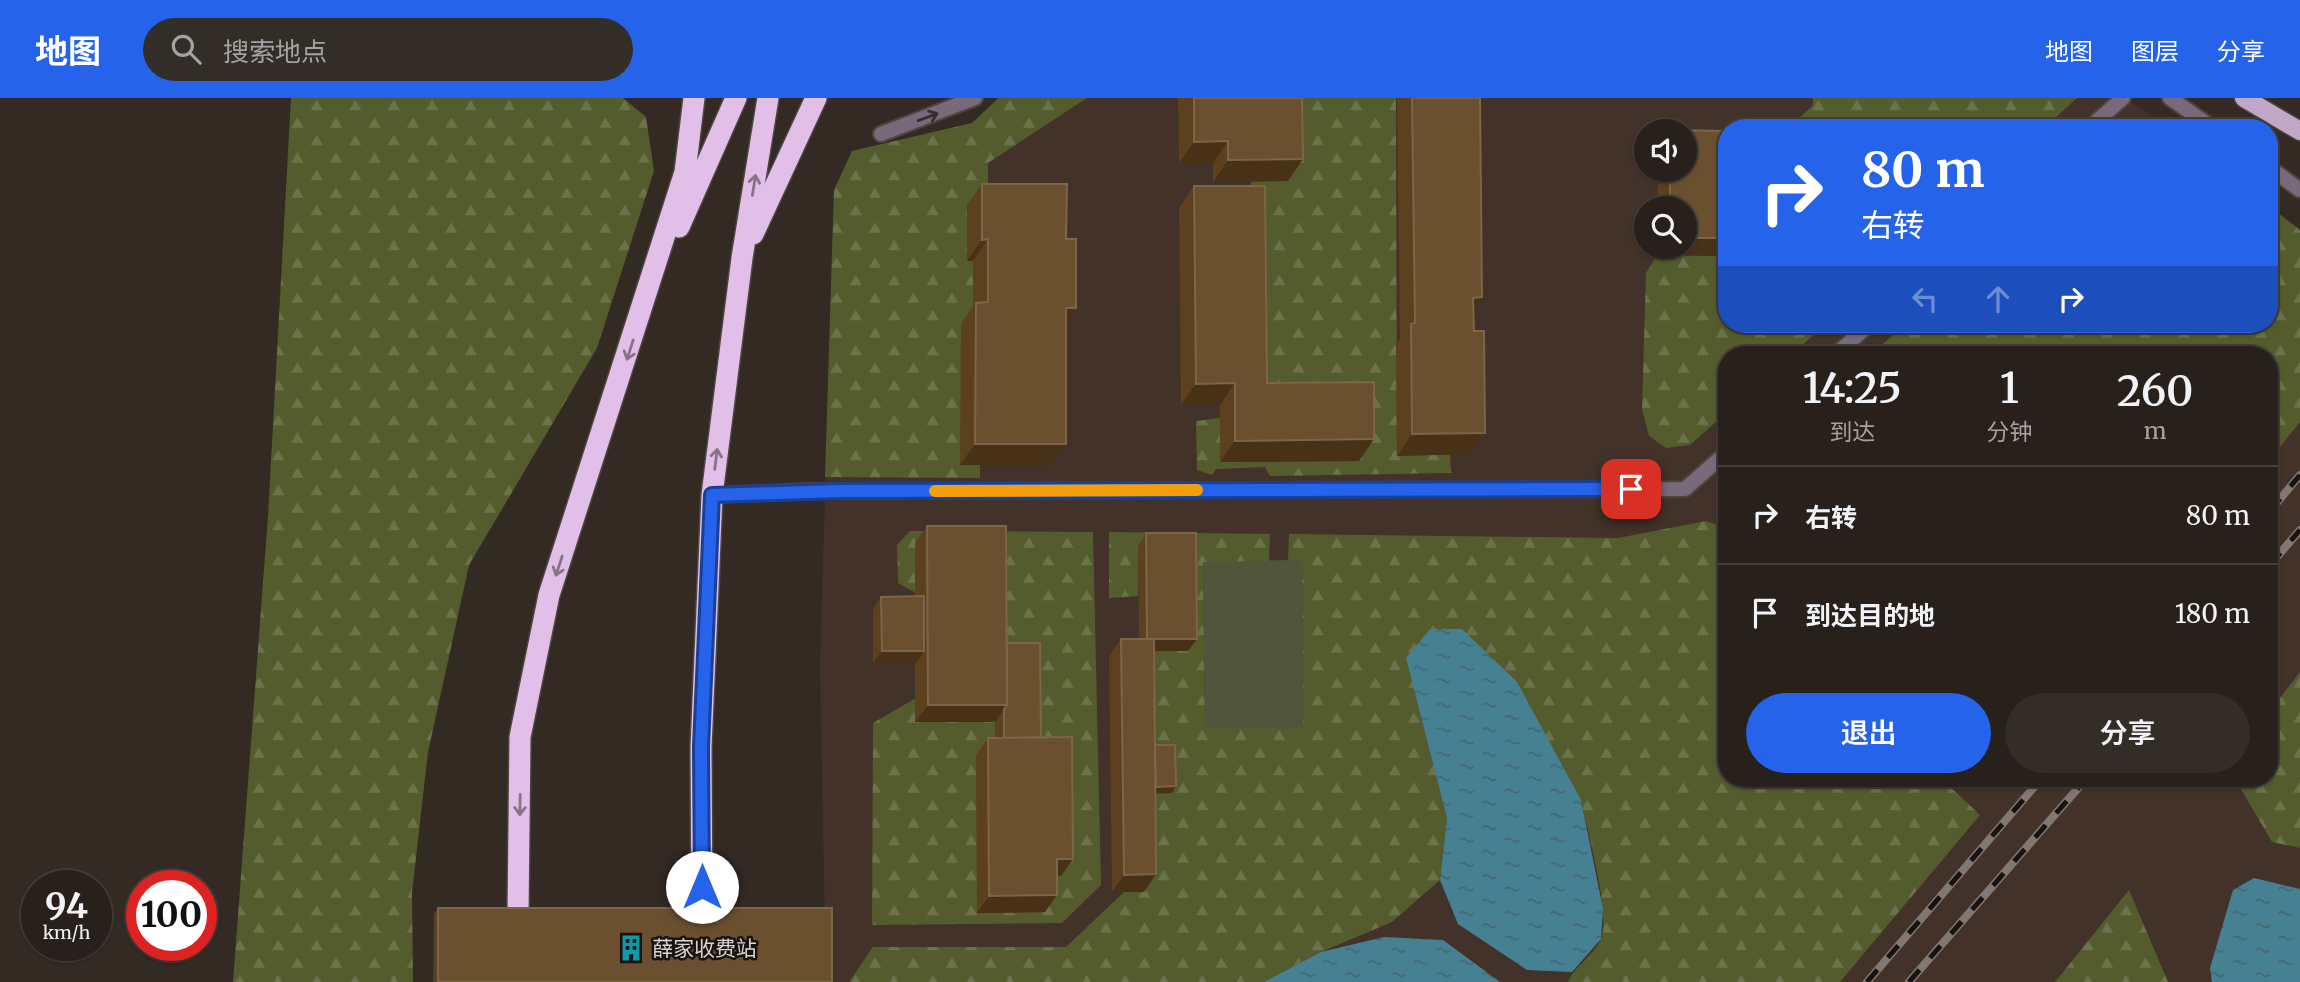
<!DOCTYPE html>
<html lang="zh">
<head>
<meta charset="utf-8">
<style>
	:root { --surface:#27201b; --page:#332d28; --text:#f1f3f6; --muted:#a4a3a3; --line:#433e3a; --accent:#2563eb }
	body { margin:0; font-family:Merriweather,"Noto Sans SC",serif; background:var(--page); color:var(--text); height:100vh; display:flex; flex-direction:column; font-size:26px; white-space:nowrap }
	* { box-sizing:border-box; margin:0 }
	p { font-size:23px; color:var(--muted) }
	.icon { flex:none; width:38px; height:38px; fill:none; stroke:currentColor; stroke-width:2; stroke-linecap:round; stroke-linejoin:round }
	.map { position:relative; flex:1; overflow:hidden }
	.side { position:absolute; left:1718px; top:248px; width:560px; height:441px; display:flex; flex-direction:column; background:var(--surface); border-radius:28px; box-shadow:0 2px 5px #0004,0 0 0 2px var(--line) }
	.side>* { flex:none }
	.guide { position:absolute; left:1718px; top:21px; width:560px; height:214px; border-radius:28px; box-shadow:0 2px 5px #0004,0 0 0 2px var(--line); background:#2563eb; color:#fff; overflow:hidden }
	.tools { position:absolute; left:1634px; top:21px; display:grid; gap:14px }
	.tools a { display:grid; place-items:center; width:63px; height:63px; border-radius:50%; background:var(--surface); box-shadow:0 2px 5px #0004,0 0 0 2px var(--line); font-size:35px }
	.speed { position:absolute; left:21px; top:772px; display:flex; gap:14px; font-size:35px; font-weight:700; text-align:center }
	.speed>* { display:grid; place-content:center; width:91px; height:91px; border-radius:50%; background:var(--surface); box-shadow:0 2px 5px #0004,0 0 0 2px var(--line); line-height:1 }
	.speed small { font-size:18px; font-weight:400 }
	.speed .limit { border:10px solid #d22; background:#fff; color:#111 }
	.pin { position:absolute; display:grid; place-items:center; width:60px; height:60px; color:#fff; margin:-30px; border-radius:14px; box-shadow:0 4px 10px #0006 }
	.me { position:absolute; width:77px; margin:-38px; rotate:0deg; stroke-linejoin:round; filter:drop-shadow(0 0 5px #0008) }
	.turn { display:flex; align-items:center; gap:24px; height:147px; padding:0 28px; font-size:32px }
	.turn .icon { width:91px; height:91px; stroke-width:2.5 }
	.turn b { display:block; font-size:49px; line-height:60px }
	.lanes { display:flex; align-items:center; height:66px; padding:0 28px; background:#0003; justify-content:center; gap:35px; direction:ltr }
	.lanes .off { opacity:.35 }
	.eta { display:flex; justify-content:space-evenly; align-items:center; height:119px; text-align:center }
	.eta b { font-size:42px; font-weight:600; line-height:49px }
	.primary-button { display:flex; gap:14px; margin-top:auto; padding:14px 28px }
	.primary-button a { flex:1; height:80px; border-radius:42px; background:var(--accent); color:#fff; font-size:28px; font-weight:600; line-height:80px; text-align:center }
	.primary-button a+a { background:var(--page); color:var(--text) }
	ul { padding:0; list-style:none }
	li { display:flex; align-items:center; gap:21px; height:98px; padding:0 28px; border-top:2px solid var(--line) }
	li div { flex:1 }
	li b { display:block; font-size:26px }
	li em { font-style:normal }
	header { display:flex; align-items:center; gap:42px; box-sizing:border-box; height:98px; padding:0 35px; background:var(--accent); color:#fff }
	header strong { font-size:33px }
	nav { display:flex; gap:38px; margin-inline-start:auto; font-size:24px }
	.search { width:490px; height:63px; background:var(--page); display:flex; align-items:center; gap:18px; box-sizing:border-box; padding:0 24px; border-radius:38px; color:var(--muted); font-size:26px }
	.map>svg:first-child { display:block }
	.built { fill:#423229; fill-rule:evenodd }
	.grass { fill:#51553c }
	.forest { fill:url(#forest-firs) }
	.water { fill:url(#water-ripples) }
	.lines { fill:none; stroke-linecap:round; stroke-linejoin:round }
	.service-casing { stroke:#4f4540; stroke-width:18 }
	.primary-casing { stroke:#4f4540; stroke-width:21 }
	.motorway-casing { stroke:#4f4540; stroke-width:24 }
	.service { stroke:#786a7a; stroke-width:14 }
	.primary { stroke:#c3a7c9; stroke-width:18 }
	.motorway { stroke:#e1bfe8; stroke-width:21 }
	.rail-casing { stroke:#817873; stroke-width:8 }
	.rail { stroke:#181311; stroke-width:5; stroke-dasharray:16; stroke-linecap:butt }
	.wall { fill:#5d401d }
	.shaded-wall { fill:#473117 }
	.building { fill:#6b5030; stroke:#7c6549; stroke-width:2 }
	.oneway { stroke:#352d30 }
	.oneway2 { stroke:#877287 }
	.route-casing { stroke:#184099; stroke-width:18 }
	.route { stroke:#2563eb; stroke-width:12 }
	.slow { stroke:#f59e0b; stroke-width:12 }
	.labels { text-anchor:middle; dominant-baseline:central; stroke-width:5; stroke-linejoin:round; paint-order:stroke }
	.poi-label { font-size:21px; fill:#dbd4d1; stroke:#181311; text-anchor:start }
</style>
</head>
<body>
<header>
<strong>地图</strong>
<div class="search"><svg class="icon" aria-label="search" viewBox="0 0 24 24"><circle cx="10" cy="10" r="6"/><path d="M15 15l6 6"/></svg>搜索地点</div>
<nav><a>地图</a><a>图层</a><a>分享</a></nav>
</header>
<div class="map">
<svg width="2300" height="884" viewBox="0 0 2300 884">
	<defs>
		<pattern id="forest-firs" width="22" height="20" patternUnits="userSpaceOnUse" patternTransform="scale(1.75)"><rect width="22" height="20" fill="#545b2d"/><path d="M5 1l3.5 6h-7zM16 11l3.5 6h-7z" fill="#6c724a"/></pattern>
		<pattern id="water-ripples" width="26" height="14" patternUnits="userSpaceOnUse" patternTransform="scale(1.75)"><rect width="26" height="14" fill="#468193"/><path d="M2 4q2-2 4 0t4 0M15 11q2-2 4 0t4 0" fill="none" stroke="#446771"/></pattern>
	</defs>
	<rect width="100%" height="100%" fill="#342a24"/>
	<path class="built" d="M997,0h1128l21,14 21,16h-440v196h543v-117l30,23v752h-1474l-6,-316 14,-476 18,-39 120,-28zM1647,33h38v39h-38zM1647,110h38v39h-38zM1727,257h543v424h-543z"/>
	<path class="grass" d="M1302,462l1,168 -98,1 -2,-168z"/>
	<path class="forest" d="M291,0h332l23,19 8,54 -57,177 -128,217 -41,187 -16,141 1,89h-180l35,-466z
		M999,0h88l-99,65v42l-21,1v55h6v63l-13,141h20v13l-155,-1 9,-287 18,-39 120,-28z
		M1287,0h109l1,357 53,-1 1,19 -181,3 -5,-9 -49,2 -4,6 -15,-5 -1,-49 24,-3 1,44 31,-57 -1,-224z
		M1813,0h264l-33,30h-255l24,-23z
		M2270,109l30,23v192l-30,37v-104h-400l36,-31h364z
		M1657,157l70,1v68h99l-35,31h-64v57l-37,33 -24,3 -17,-12 -7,-27 4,-136z
		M1706,423l21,7v251h215l38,36 -140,167h-272c7,-17 26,-26 33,-43 10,-24 -14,-110 -20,-139l-151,-52 17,70 -7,62 -48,42 -71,30 -57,30h-415l24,-35h193l58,-55 20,-1 -1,-97 29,-2 -29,-40 -5,-206v50l-29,2v-66l161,2 -1,27 -66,1 2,166h98l-1,-167 -14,-1 1,-26 329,4z
		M910,433l183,1 8,353 -39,38 -190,2 1,-202 43,-25v24h79l1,33 49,121 16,-1 -29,-121 -37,-99 -79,-62 -18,-10 -1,-38z
		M2300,574v176l-28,-6 -37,-63h35v-68z
		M2129,792l39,92h-113z"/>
	<path class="water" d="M1430,531h32l55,53 64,118 22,109 -2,30 -29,33 -45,-2 -69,-46 -18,-44 7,-62 -41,-160z
		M2254,780l46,11v93h-88l-2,-14 23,-78z
		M1384,839l59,3 57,42h-236l57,-30z"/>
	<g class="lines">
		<g class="service-casing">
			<path id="service" d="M2170,0l43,30
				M2089,30l34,-30
				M881,36l94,-36
				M2270,70l30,22
				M1835,257l35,-31
				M712,397l98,-4 875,-2 42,-37"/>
		</g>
		<g class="primary-casing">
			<path id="primary" d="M2244,0l56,33"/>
		</g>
		<g class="motorway-casing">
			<path id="motorway" d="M679,129l57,-129
				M753,136l63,-136
				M518,816l2,-177 29,-142 136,-423 9,-74
				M702,816l-1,-167 11,-252 30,-237 26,-160"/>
		</g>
		<use href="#service" class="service"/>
		<use href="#primary" class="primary"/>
		<use href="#motorway" class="motorway"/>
		<g class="rail-casing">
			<path id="rail" d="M2270,413l30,-36
				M2270,467l30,-35
				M1867,884l174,-203
				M1909,884l177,-203"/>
		</g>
		<use href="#rail" class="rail"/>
	</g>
	<path class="wall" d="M1178,0h124l-14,83 -75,1v-19h-34z
		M1397,0h83l-6,212v21l11,102 -15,21 -73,2 -1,-111 4,-6z
		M1670,32l57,1v125l-70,-1 1,-8h27v-39h-27v-38h27v-39h-15z
		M982,86l84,55 10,69 -10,14v122l-16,21h-90l1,-141 12,-18v-45h-6v-56z
		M1194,88l73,197 92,78 -139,1v-57h-39l-2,-197z
		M927,428l80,117 34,94 32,122 -12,17h-4l-12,36 -68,1 -1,-158 12,-17h7v-17l-80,1v-59h-42v-54l8,-12 34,-1v-53z
		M1146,435l42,118h-33v94l17,48h-16v81l-12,18h-32l-3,-236 12,-17h18l-1,-93z
		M438,810l394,74h-399l1,-68z"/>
	<path class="shaded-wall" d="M1228,43l-15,22h-34l15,-21z
		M1303,61l-15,22 -75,1 15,-22z
		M1685,140h42v18l-70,-1 7,-8h21z
		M988,141l-15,22h-6l15,-21z
		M1482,199l-15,22 6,-21z
		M1066,210h10l-15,21z
		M1235,285l-15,22h-39l15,-21z
		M1485,335l-15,21 -73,2 15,-22z
		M1374,341l-15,22 -139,1 15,-21z
		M975,346h91l-16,21h-90z
		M1147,541h50l-9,12h-49z
		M882,553h42l-8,12h-43z
		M928,607h79l-12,17h-80z
		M1176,688l-4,7 -29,1 4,-7z
		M1057,761h16l-12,17h-16z
		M1156,776l-12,18h-32l12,-17z
		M1057,797l-12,17 -68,1 12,-17z"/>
	<path class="building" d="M1194,0h108l1,61 -75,1v-19l-34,1z
		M1412,0h68l2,199 -9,1 1,33h10l1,102 -73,1 -1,-110 4,-1z
		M1670,32l57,1v107h-42v-30h-15v-38h15v-39z
		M982,86h85l-1,55h10v69h-10v136h-91l1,-141 12,-1v-63l-6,1z
		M1194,88h71l2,197 107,-1v57l-139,2v-58l-39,1z
		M927,428h79l1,179h-79z
		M1146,435h50l1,106h-50z
		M924,498v55h-42l-1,-54z
		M1121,541h33l2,235 -32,1z
		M1007,545h33l1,94 -37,1v-29l3,-4z
		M1072,639l1,122h-16v36l-68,1 -1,-158z
		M1155,647h20l1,41 -20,1z
		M438,810h394v74h-394z"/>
	<defs><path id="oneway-shaft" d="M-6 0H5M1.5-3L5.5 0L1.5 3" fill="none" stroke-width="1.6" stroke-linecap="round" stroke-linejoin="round" transform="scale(1.75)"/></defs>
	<use class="oneway" href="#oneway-shaft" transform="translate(928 19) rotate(-20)"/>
	<g class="oneway2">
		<use href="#oneway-shaft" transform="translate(754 87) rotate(-81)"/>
		<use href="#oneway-shaft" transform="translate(630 252) rotate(108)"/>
		<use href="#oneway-shaft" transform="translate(716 361) rotate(-83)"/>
		<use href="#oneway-shaft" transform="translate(559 468) rotate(108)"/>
		<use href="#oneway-shaft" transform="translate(520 707) rotate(91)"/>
	</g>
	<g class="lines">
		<g class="route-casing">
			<path id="route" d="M702,789l-1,-140 11,-252 126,-4 793,-2"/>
		</g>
		<use href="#route" class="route"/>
		<path class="slow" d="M935,393l262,-1"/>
	</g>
	<defs>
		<g id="building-bare" transform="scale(2.1)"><path d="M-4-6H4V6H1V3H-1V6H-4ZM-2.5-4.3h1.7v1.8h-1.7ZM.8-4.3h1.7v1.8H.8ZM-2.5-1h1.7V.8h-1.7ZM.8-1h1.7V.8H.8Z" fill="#0f9aa8" stroke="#181311" stroke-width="2.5" paint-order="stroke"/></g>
	</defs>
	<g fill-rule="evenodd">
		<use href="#building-bare" x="631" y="850"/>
	</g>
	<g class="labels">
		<g class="poi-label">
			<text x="652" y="850">薛家收费站</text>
		</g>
	</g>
</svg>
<div class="tools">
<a><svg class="icon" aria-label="sound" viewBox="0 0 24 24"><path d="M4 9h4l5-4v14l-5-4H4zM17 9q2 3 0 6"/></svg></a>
<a><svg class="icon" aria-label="search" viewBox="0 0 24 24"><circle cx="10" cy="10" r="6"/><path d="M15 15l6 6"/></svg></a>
</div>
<div class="speed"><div>94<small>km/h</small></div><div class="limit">100</div></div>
<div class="pin" style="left:1631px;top:391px;background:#d93025"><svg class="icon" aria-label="arrive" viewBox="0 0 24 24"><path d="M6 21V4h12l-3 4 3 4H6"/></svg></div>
<svg class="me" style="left:702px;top:789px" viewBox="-20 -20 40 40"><circle r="19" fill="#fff"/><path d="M0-13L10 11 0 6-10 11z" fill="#2563eb"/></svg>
<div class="guide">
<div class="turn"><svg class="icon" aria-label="right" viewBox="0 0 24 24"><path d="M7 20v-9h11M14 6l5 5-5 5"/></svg><div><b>80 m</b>右转</div></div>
<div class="lanes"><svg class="icon off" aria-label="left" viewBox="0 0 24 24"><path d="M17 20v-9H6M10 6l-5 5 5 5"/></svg><svg class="icon off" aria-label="ahead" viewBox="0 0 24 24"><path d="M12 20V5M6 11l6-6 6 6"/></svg><svg class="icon" aria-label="right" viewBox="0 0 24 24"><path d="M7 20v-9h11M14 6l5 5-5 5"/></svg></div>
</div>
<section class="side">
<div class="eta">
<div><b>14:25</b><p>到达</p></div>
<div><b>1</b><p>分钟</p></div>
<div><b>260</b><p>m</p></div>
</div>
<ul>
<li><svg class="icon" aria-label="right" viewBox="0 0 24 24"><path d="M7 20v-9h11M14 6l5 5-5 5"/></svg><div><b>右转</b></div><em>80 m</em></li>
<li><svg class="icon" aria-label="arrive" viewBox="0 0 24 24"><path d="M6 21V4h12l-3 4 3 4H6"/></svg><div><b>到达目的地</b></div><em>180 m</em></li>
</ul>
<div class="primary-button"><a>退出</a><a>分享</a></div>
</section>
</div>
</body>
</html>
